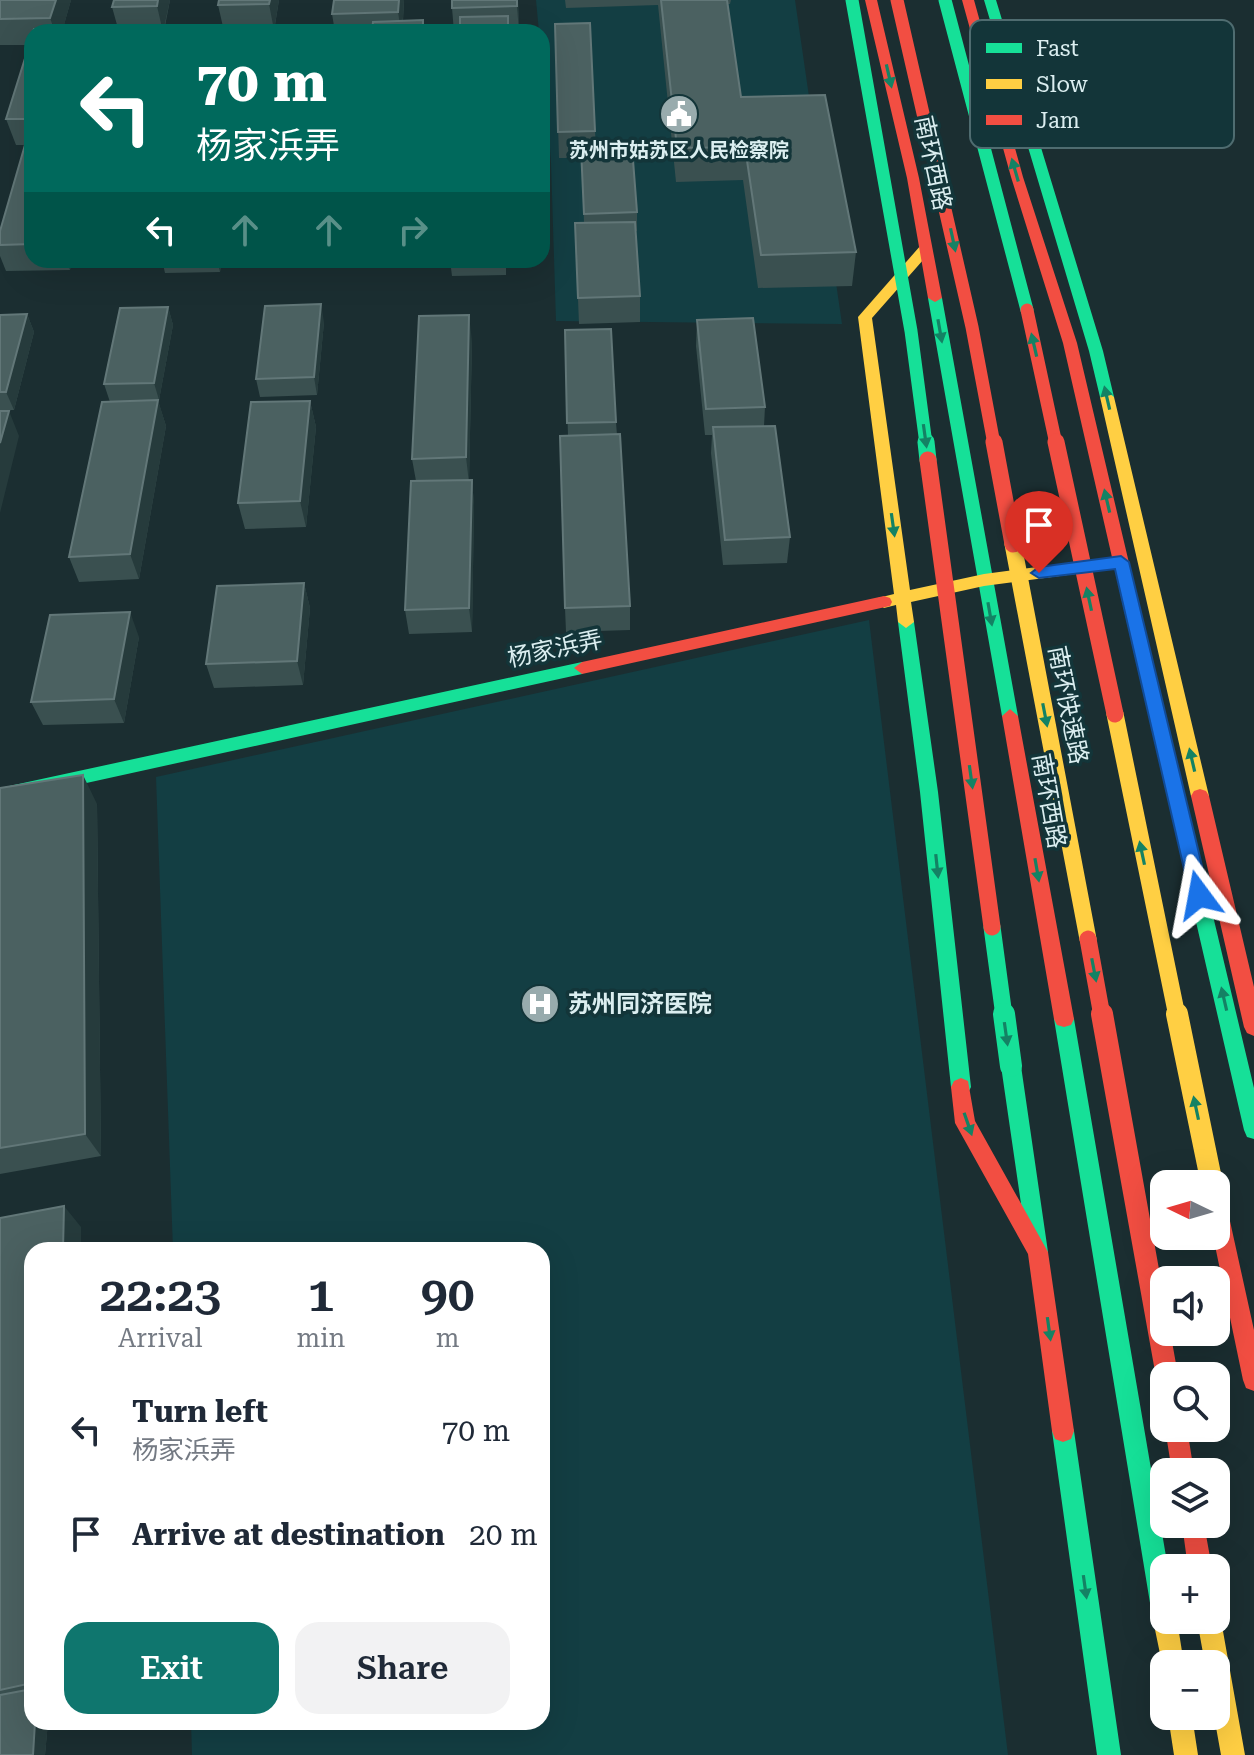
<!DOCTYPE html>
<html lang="en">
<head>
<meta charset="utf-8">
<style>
	:root { --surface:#fff; --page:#f2f2f3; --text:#1f2937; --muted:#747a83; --accent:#0f766e }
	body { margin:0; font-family:"Roboto Serif","Noto Sans SC",serif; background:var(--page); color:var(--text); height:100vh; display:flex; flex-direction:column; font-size:30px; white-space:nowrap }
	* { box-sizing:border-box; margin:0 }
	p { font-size:26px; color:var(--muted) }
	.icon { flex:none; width:44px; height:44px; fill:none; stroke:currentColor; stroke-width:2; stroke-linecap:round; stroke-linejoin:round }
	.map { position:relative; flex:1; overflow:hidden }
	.side { position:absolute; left:24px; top:1242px; width:526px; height:488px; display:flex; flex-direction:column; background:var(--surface); border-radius:24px; box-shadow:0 8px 32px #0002 }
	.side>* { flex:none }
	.hud { position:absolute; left:24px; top:24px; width:526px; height:244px; border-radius:24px; box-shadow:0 8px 32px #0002; background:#00695c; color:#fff; overflow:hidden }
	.needle { width:52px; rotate:275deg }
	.buttons { position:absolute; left:1150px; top:1170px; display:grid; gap:16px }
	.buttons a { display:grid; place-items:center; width:80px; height:80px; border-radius:16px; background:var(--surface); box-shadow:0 8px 32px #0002; font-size:40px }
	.pin { position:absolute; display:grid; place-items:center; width:68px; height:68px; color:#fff; margin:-82px -34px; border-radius:50% 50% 50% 0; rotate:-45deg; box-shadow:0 0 8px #0007 }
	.pin .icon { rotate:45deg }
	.me { position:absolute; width:88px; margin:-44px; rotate:347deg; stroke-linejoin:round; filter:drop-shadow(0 0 6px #0008) }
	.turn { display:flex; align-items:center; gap:28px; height:168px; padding:0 40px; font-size:36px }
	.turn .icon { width:104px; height:104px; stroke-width:2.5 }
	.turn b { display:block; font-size:56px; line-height:68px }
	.lanes { display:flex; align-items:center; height:76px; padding:0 40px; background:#0003; justify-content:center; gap:40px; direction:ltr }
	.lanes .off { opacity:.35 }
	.eta { display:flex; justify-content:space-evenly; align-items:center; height:136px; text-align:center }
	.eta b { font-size:48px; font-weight:600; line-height:56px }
	.button { display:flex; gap:16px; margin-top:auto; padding:16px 40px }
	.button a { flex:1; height:92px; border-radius:24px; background:var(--accent); color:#fff; font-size:32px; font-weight:600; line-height:92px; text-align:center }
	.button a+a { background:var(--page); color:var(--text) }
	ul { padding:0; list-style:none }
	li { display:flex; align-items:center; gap:24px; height:104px; padding:0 40px }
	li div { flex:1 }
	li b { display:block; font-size:30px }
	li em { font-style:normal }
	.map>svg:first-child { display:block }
	.built { fill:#133e43 }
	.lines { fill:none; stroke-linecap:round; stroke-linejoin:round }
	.fast { fill:#16e098; fill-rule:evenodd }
	.slow { fill:#ffcf43; fill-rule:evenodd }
	.jam { fill:#f24e42; fill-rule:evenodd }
	.fast-bridge-far2 { stroke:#16e098; stroke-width:13 }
	.fast-bridge-far1 { stroke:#16e098; stroke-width:17 }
	.fast-bridge { stroke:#16e098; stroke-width:22 }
	.slow-bridge-far1 { stroke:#ffcf43; stroke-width:17 }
	.slow-bridge { stroke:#ffcf43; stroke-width:22 }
	.jam-bridge-far2 { stroke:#f24e42; stroke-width:13 }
	.jam-bridge-far1 { stroke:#f24e42; stroke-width:17 }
	.jam-bridge { stroke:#f24e42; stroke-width:22 }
	.wall { fill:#3a5050 }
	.shaded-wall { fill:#263b3c }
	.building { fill:#4b6161; stroke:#627778; stroke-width:2 }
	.oneway { fill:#148264 }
	.route { fill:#1a73e8; stroke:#114b97; stroke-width:2 }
	.labels { text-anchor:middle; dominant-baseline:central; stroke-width:7; stroke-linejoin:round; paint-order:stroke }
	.far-poi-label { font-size:20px; font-weight:bold; fill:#dbeef0; stroke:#133539 }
	.street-label { font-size:24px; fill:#dbeef0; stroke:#133539 }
	.poi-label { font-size:24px; font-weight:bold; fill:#dbeef0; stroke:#133539; text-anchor:start }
	.key { fill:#133539; stroke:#4f6c70; stroke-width:2 }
	.key-label { font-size:22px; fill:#dbeef0 }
</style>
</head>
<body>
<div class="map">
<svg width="1254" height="1755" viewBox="0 0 1254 1755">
	<rect width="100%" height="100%" fill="#1b2e31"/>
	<path class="built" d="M536,0h259l47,324 -286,-3 -5,-158 -9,-131h-3z
		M869,620l139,1135h-816l-1,-33h351v-472h-369l-17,-473z"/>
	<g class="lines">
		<path class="fast" d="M984,0h12l107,351 11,46 -2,3h-10l-2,-3 -11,-46z
			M935,294l7,4 76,418 -8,7 -8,-7 -74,-418z
			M1130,595l8,6 116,487v51l-7,-2 -3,-7 -122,-529z
			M906,616l8,6 24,170 33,295 -3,6 -7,3 -7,-3 -3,-6 -31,-295 -22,-170z
			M582,662l8,6 -8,6 -582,128v-14z
			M1064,1011l7,2 3,6 94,549h-4v52h10l-10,7 -8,-4 -4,-8 -98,-596 3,-6z
			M1011,1057l7,3 3,6 27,186 -3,7 -7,3 -7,-3 -3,-7 -27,-186 3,-6z
			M1063,1420l8,3 3,8 47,324h-24l-45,-324 3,-8z"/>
		<path class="slow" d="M926,244l5,1v6l-59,67 38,272 74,-16 137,-18 8,6 -8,6 -137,18 -73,16 3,20 -8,6 -8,-6 -2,-17 -12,3 -8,-6 2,-4 16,-4 -36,-277 63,-72z
			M1107,392l7,5 95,399 -3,5h-12l-3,-5 -91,-399z
			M1164,1609v11h13l7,44h-20v9l-11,-53 4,-8z
			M1216,1611l5,9 24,135h-24l-7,-39 2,-52h-11l-8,-44h19z
			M1168,1716h24l6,39h-24z"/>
		<path class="jam" d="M865,0h12l42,178 23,120 -7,4 -7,-4 -21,-120z
			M962,0h12l49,177 54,166 61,258 -8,6 -8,-6 -59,-258 -52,-166z
			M884,596l6,2 2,4 -2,4 -308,68 -8,-6 8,-6z
			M1010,709l8,7 56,303 -3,6 -7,2 -7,-2 -3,-6 -52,-303z
			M1200,789l6,2 3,5 45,191v49l-7,-3 -3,-6 -53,-231 3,-5z
			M961,1078l7,3 7,40 73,131 26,179 -3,8 -8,3 -8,-3 -3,-8 -24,-177 -73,-131 -4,-36 3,-6z
			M1216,1193l7,3 3,7 28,127v61l-8,-3 -3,-8 -30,-144h3z
			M1165,1428h22l7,44h-22z
			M1182,1524h22l8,44h-24z"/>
		<path class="fast-bridge-far2" d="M852,0l59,331 15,113
			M945,0l82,310"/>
		<path class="fast-bridge-far1" d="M926,442l2,18
			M992,927l12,89"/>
		<path class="fast-bridge" d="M1004,1014l7,52"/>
		<path class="slow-bridge-far1" d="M1013,544l75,395
			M1115,714l62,302"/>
		<path class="slow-bridge" d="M1177,1014l35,170"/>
		<path class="jam-bridge-far2" d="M897,0l75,327 22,117
			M1027,310l29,134"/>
		<path class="jam-bridge-far1" d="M994,442l19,102
			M1056,442l59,272
			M928,460l64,467
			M1088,939l14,77"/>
		<path class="jam-bridge" d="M1102,1014l65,362"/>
	</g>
	<path class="wall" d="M0,0h71l-8,28h26l2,4h-59v228h40l-2,10 -64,1 -6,-15v-25l25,-86h-9l-10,-26 23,-74h-29z
		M170,0l-5,26 38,6h-84l-7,-25z
		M279,0l-4,25h35l1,7h-44v-2l-43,1 -6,-26z
		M404,0l-1,21 20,-1 1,12h-89l-3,-18z
		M518,0l1,32h-65l-2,-24z
		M565,0h166l-1,4h-2l13,93 115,155 -4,34 -94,2 -15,-108 -67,2 -18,-177 -92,3z
		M555,24l40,107 1,16 41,65v19h-2l5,65v26l-61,2 -4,-101h9l-2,-65h-23z
		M162,260h60l-2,12 -55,1z
		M450,260h56v15l-54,1z
		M168,307l5,18 -14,75 -1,1 8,25 -27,153 -60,3 -10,-25 41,-155 -6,-18z
		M27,314l7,18 -20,78h-14v-95z
		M697,320l68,87 -1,19 26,111 -3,26 -64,2 -12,-112 1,-18h-7l-9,-89z
		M324,322l-7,73 -57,2 -4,-18z
		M565,330l51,92 14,184v24l-64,2 -1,-24 3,-172z
		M472,341l-3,139h3l2,25 -2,127 -63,2 -4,-24 11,-129 -4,-22z
		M310,401l6,26 -10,100 -61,2 -7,-26z
		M304,583l6,25 -7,77 -89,3 -8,-24z
		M139,637l-15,86 -81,2 -12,-23z
		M0,788l97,16 4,352 -101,18z
		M0,1218l81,9 -49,23v472h16l-3,33h-45z"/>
	<path class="shaded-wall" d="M56,0h15l-9,32h-7l-5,-14z
		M158,0h12l-7,32 -6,-26z
		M270,0h9l-5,30 -5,-26z
		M399,0h5l-2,32h-1l-3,-20z
		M517,0h1l1,32 -2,-26z
		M66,260h6l-2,10z
		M217,260h5l-2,12z
		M321,304l3,18 -7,73 -3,-18z
		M168,307l5,18 -14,75 -5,-17z
		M27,314l7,18 -20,78 -8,-18z
		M469,315l3,26 -3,142 -3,-26z
		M158,400l8,26 -27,153 -9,-25z
		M310,401l6,26 -10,100 -6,-26z
		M9,411l10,25 -19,77v-70z
		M472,480l2,25 -2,127 -3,-24z
		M304,583l6,25 -7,77 -6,-24z
		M130,612l9,25 -15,86 -10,-24z
		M83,775l14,29 4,352 -16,-22z
		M64,1206l17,21v23h-18z
		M35,1722h13l-3,33h-12z"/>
	<path class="building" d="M0,0h56l-6,18 -50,1z
		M114,0h44l-1,6 -45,1z
		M219,0h51l-1,4 -51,1z
		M334,0h65l-1,12 -66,2z
		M452,0h65v6l-65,2z
		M661,0h66l14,97 84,-2 31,157 -95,3 -16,-108 -68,1z
		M508,16v16h-48v-15z
		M423,20v12h-51l1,-10z
		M590,23l5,108 -37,1 -3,-108z
		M201,25l-1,7h-50l1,-6z
		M268,25h42l-1,7h-42z
		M89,28l-1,4h-55l1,-3z
		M32,36v83h-26z
		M27,138h5v106l-32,1v-14z
		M632,147l5,65 -53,2 -3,-66z
		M635,222l5,74 -62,2 -3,-75z
		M321,304l-7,73 -58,2 9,-73z
		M168,307l-14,76 -50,1 16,-76z
		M27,314l-21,78h-6v-77z
		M469,315l-3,142 -54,2 7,-143z
		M753,318l12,89 -59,2 -9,-89z
		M611,329l5,93 -49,1 -2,-93z
		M158,400l-28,154 -61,3 33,-155z
		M310,401l-10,100 -62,2 13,-101z
		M0,411h9l-9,32z
		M775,426l15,111 -65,3 -12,-113z
		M620,434l10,172 -65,2 -5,-172z
		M472,480l-3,128 -64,2 6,-129z
		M304,583l-7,78 -91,3 11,-78z
		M130,612l-16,87 -83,3 19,-87z
		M83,775l2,359 -85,14v-360z
		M64,1206l-1,44h-31v433l-32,7v-472z
		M32,1689v33h3l-2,33h-33v-60z"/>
	<defs><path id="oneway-solid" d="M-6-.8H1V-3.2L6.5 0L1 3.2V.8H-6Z" transform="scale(2)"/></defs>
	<g class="oneway">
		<use href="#oneway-solid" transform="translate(889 76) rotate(77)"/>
		<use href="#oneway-solid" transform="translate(1015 170) rotate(-106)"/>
		<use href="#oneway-solid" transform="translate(953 240) rotate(78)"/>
		<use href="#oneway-solid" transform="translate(940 331) rotate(80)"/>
		<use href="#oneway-solid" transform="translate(1034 345) rotate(-103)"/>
		<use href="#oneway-solid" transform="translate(1107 398) rotate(-103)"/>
		<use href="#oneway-solid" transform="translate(925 436) rotate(82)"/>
		<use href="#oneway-solid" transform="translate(1107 501) rotate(-103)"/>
		<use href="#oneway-solid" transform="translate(893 525) rotate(82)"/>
		<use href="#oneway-solid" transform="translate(1089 599) rotate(-102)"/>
		<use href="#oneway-solid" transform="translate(990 614) rotate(80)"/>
		<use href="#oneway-solid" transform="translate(1045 715) rotate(79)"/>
		<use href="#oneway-solid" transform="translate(1192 760) rotate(-103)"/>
		<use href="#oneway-solid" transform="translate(971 777) rotate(82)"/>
		<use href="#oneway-solid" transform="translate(1142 853) rotate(-102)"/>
		<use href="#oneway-solid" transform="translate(937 866) rotate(84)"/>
		<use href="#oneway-solid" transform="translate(1037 870) rotate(80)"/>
		<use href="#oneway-solid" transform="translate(1094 970) rotate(79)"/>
		<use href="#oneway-solid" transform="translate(1224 999) rotate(-103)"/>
		<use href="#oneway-solid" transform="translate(1006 1034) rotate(82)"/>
		<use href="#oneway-solid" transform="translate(1196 1108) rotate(-102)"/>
		<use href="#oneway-solid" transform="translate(968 1124) rotate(71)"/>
		<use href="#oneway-solid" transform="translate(1049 1329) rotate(82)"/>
		<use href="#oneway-solid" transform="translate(1085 1587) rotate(82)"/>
	</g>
	<path class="route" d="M1121,556l8,6 80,333 -3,6h-13l-3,-6 -75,-326 -76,9 -8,-5 8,-6z"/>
	<defs>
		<g id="civic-disc" transform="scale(2)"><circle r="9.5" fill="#98abad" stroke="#133539"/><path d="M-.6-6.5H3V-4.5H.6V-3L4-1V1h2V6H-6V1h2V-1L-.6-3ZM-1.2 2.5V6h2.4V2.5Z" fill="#fff"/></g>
		<g id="hospital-disc" transform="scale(2)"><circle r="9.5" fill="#98abad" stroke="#133539"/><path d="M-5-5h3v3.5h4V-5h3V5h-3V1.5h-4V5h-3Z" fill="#fff"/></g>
	</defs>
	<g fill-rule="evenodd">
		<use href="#civic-disc" x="679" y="114"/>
		<use href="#hospital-disc" x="540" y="1004"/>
	</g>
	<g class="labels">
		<g class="far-poi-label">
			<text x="679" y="150">苏州市姑苏区人民检察院</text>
		</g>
		<g class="street-label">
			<text transform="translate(933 163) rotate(78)">南环西路</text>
			<text transform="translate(555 649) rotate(-12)">杨家浜弄</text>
			<text transform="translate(1068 705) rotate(79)">南环快速路</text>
			<text transform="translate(1049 801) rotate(80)">南环西路</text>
		</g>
		<g class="poi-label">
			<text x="568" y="1004">苏州同济医院</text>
		</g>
	</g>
	<rect x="970" y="20" width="264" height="128" rx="12" class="key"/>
	<rect x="986" y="43" width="36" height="10" fill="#16e098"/>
	<rect x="986" y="79" width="36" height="10" fill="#ffcf43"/>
	<rect x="986" y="115" width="36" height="10" fill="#f24e42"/>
	<g class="key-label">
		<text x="1036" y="56">Fast</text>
		<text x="1036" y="92">Slow</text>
		<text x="1036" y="128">Jam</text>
	</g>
</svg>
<div class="buttons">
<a><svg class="needle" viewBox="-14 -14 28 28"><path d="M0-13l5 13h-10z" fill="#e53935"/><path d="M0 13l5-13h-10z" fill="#747a83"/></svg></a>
<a><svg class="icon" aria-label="sound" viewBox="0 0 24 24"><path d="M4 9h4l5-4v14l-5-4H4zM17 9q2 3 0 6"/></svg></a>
<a><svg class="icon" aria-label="search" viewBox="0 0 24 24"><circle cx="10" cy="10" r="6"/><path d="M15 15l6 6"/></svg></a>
<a><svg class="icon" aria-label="layers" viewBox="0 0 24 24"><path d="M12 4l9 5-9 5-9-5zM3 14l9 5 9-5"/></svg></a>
<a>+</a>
<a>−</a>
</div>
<div class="pin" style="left:1039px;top:573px;background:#d93025"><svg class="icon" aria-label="arrive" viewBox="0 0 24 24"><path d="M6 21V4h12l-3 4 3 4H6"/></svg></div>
<svg class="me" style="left:1199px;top:895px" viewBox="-20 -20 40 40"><path d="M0-17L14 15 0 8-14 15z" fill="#1a73e8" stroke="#fff" stroke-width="4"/></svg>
<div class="hud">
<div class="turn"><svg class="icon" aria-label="left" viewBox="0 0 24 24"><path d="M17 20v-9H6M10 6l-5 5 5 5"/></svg><div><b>70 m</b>杨家浜弄</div></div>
<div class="lanes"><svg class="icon" aria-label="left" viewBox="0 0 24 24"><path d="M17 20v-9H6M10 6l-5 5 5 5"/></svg><svg class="icon off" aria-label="ahead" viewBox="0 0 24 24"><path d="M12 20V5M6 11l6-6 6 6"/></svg><svg class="icon off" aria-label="ahead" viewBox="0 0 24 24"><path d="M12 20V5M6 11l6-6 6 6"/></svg><svg class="icon off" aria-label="right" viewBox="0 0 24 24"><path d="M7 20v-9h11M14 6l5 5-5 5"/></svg></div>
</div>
<section class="side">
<div class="eta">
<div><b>22:23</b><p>Arrival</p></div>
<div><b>1</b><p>min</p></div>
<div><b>90</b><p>m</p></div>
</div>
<ul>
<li><svg class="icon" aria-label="left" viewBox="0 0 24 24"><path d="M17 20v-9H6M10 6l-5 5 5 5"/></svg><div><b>Turn left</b><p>杨家浜弄</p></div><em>70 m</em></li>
<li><svg class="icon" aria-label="arrive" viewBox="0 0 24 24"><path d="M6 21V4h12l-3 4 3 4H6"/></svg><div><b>Arrive at destination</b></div><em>20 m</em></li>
</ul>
<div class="button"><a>Exit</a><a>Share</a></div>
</section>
</div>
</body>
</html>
